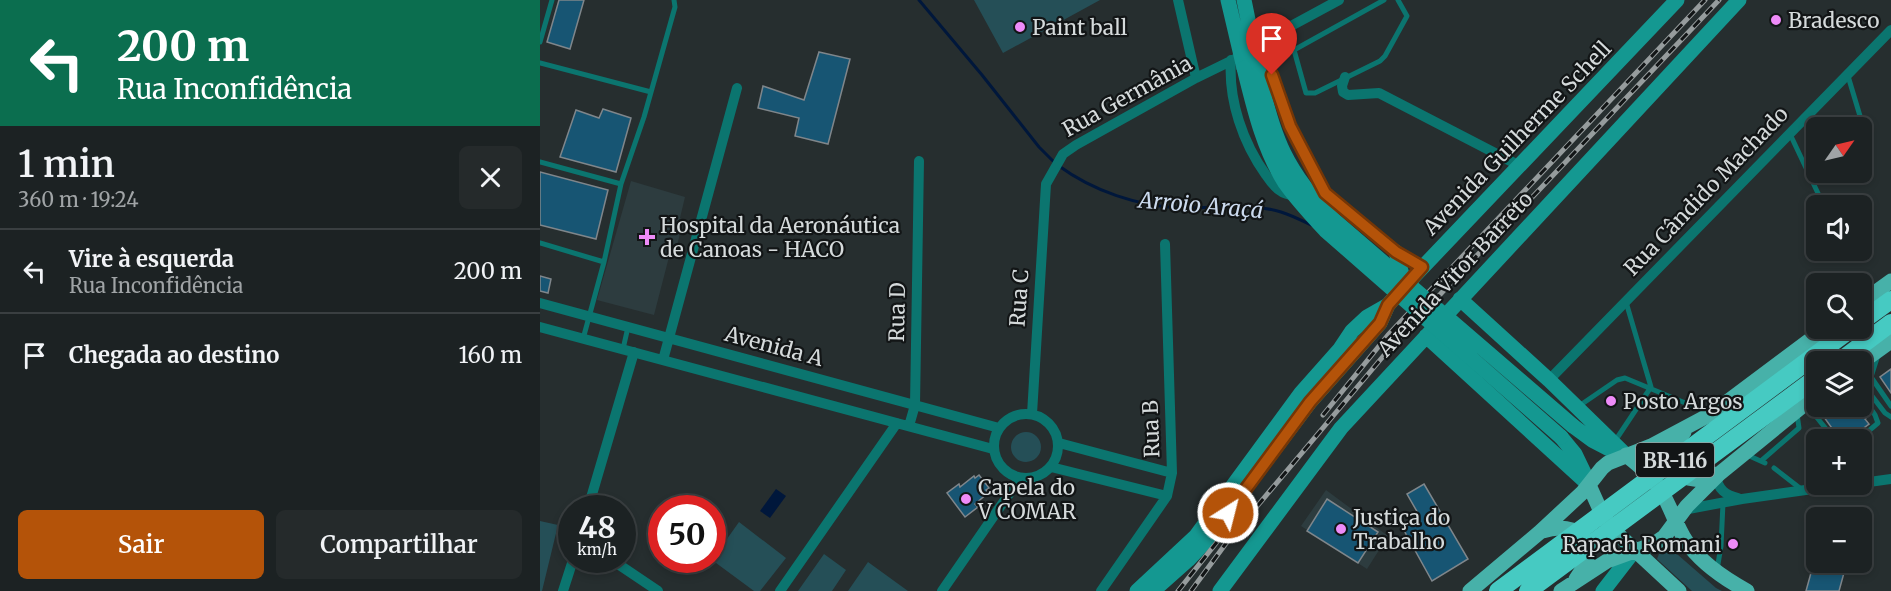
<!DOCTYPE html>
<html lang="pt">
<head>
<meta charset="utf-8">
<style>
	:root { --surface:#1c2223; --page:#252a2b; --text:#f1f3f6; --muted:#a0a4a6; --line:#3a3f41; --accent:#b45309 }
	body { margin:0; font-family:Merriweather,serif; background:var(--page); color:var(--text); height:100vh; display:flex; flex-direction:column; font-size:22px; white-space:nowrap }
	* { box-sizing:border-box; margin:0 }
	p { font-size:20px; color:var(--muted) }
	.icon { flex:none; width:33px; height:33px; fill:none; stroke:currentColor; stroke-width:2; stroke-linecap:round; stroke-linejoin:round }
	.map { position:relative; flex:1; overflow:hidden }
	.sheet { display:flex; flex-direction:column; background:var(--surface); width:540px }
	.sheet>* { flex:none }
	.hud { background:#0b6e4f; color:#fff; overflow:hidden }
	.needle { width:39px; rotate:56deg }
	.fabs { position:absolute; left:1266px; top:117px; display:grid; gap:12px }
	.fabs a { display:grid; place-items:center; width:66px; height:66px; border-radius:9px; background:var(--surface); box-shadow:0 3px 9px #0003,0 0 0 2px var(--line); font-size:30px }
	.speed { position:absolute; left:18px; top:495px; display:flex; gap:12px; font-size:30px; font-weight:700; text-align:center }
	.speed>* { display:grid; place-content:center; width:78px; height:78px; border-radius:50%; background:var(--surface); box-shadow:0 3px 9px #0003,0 0 0 2px var(--line); line-height:1 }
	.speed small { font-size:15px; font-weight:400 }
	.speed .limit { border:9px solid #d22; background:#fff; color:#111 }
	.pin { position:absolute; display:grid; place-items:center; width:51px; height:51px; color:#fff; margin:-62px -26px; border-radius:50% 50% 50% 0; rotate:-45deg; box-shadow:0 0 6px #0007 }
	.pin .icon { rotate:45deg }
	.me { position:absolute; width:66px; margin:-33px; rotate:36deg; stroke-linejoin:round; filter:drop-shadow(0 0 4px #0008) }
	.turn { display:flex; align-items:center; gap:21px; height:126px; padding:0 18px; font-size:27px }
	.turn .icon { width:78px; height:78px; stroke-width:2.5 }
	.turn b { display:block; font-size:42px; line-height:51px }
	.round { display:grid; place-items:center; flex:none; width:63px; height:63px; border-radius:9px; background:var(--page) }
	.overview { display:flex; align-items:center; justify-content:space-between; height:102px; padding:0 18px }
	h1 { font-size:36px; font-weight:600; line-height:45px }
	.primary-button { display:flex; gap:12px; margin-top:auto; padding:12px 18px }
	.primary-button a { flex:1; height:69px; border-radius:9px; background:var(--accent); color:#fff; font-size:24px; font-weight:600; line-height:69px; text-align:center }
	.primary-button a+a { background:var(--page); color:var(--text) }
	ul { padding:0; list-style:none }
	li { display:flex; align-items:center; gap:18px; height:84px; padding:0 18px; border-top:2px solid var(--line) }
	li div { flex:1 }
	li b { display:block; font-size:22px }
	li em { font-style:normal }
	main { display:flex; flex:1; min-height:0 }
	.map>svg:first-child { display:block }
	.built { fill:#2d3c3f }
	.green { fill:#254f57 }
	.water { fill:#00173b }
	.lines { fill:none; stroke-linecap:round; stroke-linejoin:round }
	.stream { stroke:#00173b; stroke-width:3 }
	.building { fill:#175573; stroke:#7f868b; stroke-width:1.5 }
	.service { stroke:#0b756f; stroke-width:5 }
	.minor { stroke:#0b756f; stroke-width:10 }
	.secondary { stroke:#149891; stroke-width:15 }
	.primary { stroke:#47b1a9; stroke-width:15 }
	.motorway { stroke:#46cac2; stroke-width:18 }
	.rail-casing { stroke:#969c9d; stroke-width:5 }
	.rail { stroke:#121516; stroke-width:3; stroke-dasharray:9; stroke-linecap:butt }
	.secondary-bridge { stroke:#149891; stroke-width:15 }
	.motorway-bridge { stroke:#46cac2; stroke-width:18 }
	.route-casing { stroke:#753606; stroke-width:15 }
	.route { stroke:#b45309; stroke-width:10 }
	.poi-dot { fill:#ee8bf8; stroke:#121516; stroke-width:2 }
	.labels { text-anchor:middle; dominant-baseline:central; stroke-width:4.5; stroke-linejoin:round; paint-order:stroke }
	.shield { fill:#121516; stroke:#9a9fa0; stroke-width:1.5 }
	.shield-label { font-size:20px; font-weight:bold; fill:#d5dadb }
	.poi-label { font-size:21px; fill:#d5dadb; stroke:#121516; text-anchor:start }
	.street-label { font-size:21px; fill:#d5dadb; stroke:#121516 }
	.water-label { font-size:22px; font-style:italic; fill:#cbdaee; stroke:#121516 }
</style>
</head>
<body>
<main>
<section class="sheet">
<div class="hud">
<div class="turn"><svg class="icon" aria-label="left" viewBox="0 0 24 24"><path d="M17 20v-9H6M10 6l-5 5 5 5"/></svg><div><b>200 m</b>Rua Inconfidência</div></div>
</div>
<div class="overview"><div><h1>1 min</h1><p>360 m · 19:24</p></div><a class="round"><svg class="icon" aria-label="close" viewBox="0 0 24 24"><path d="M6 6l12 12M18 6L6 18"/></svg></a></div>
<ul>
<li><svg class="icon" aria-label="left" viewBox="0 0 24 24"><path d="M17 20v-9H6M10 6l-5 5 5 5"/></svg><div><b>Vire à esquerda</b><p>Rua Inconfidência</p></div><em>200 m</em></li>
<li><svg class="icon" aria-label="arrive" viewBox="0 0 24 24"><path d="M6 21V4h12l-3 4 3 4H6"/></svg><div><b>Chegada ao destino</b></div><em>160 m</em></li>
</ul>
<div class="primary-button"><a>Sair</a><a>Compartilhar</a></div>
</section>
<div class="map">
<svg width="1351" height="591" viewBox="0 0 1351 591">
	<rect width="100%" height="100%" fill="#262e2f"/>
	<path class="built" d="M91,181l54,16 -5,21 3,3 -8,33 -5,-1 -16,62 -57,-15z
		M786,490l62,46 -21,33 -66,-43z"/>
	<path class="green" d="M434,0h126l-97,53z
		M471 447a15 15 0 1 1 30 0a15 15 0 1 1-30 0Z
		M0,521l18,4 -16,66h-2z
		M199,522l47,36 -26,33h-6l-42,-31z
		M1130,548l46,40 6,3h-30l-35,-32 4,-10z
		M284,554l22,16 -14,21h-34z
		M328,562l40,29h-60z"/>
	<path class="water" d="M236,489l10,7 -16,22 -10,-7z"/>
	<g class="lines">
		<path class="stream" d="M379,0l63,75 57,72 15,15
			M519,166c34,25 79,40 121,42 33,1 69,-6 101,4 10,3 20,8 30,13"/>
	</g>
	<path class="building" d="M19,0h25l-14,49 -23,-7z
		M279,52l31,7 -22,85 -33,-8 4,-18 -41,-10 5,-22 41,14z
		M63,109l28,9 -15,54 -56,-15 16,-47 23,8z
		M0,172l68,18 -12,49 -56,-14z
		M0,276l11,3 -3,14 -8,-2z
		M1351,369v24l-11,-16z
		M1290,406h33l6,9 -4,4 4,5 -20,15 -4,-5 -6,4 -18,-25z
		M439,475l10,13 -3,2 2,3 -13,11 3,3 -13,10 -18,-24 12,-9 1,3 14,-11 1,2z
		M884,484l44,75 -36,22 -31,-56 18,-10 -12,-21z
		M787,499l51,33 -20,31 -51,-32z
		M1274,562h33l-8,29h-33z"/>
	<g class="lines">
		<path class="service" d="M844,0l-90,50 12,43h9l65,-32 5,-5 22,-40 -9,-16
			M0,42l12,-42
			M0,63l111,29
			M1308,76l18,60
			M1250,134l34,72
			M0,162l81,22
			M0,243l64,19
			M43,339l21,-77 17,-78 23,-67 31,-110 -1,-7
			M83,349l5,-22
			M1331,377l20,29
			M1322,383l23,30 6,4
			M1322,383l9,-6 7,-22
			M1266,404l29,36
			M1039,406l38,-26 8,-2 82,34
			M1318,440l20,-17 -3,-8 -13,-19
			M1075,441l36,-54 -25,-85
			M1205,454l20,9
			M1221,461l38,-33 -2,-14
			M1234,468l27,21
			M1177,570l4,-24 2,-43"/>
		<path class="minor" d="M638,0l18,78
			M799,0l-85,46 8,8 7,10 21,62 35,67 71,59 26,15
			M691,60c-3,40 12,83 35,115 4,6 9,13 16,17 4,2 9,3 13,4
			M805,77l-3,9 1,6 5,3 31,-2 141,73
			M0,303l459,125
			M0,327l453,122
			M123,360l74,-272
			M1009,380l342,-350
			M454 446a32 32 0 1 1 64 0a32 32 0 1 1-64 0Z
			M492,414l14,-230 17,-30 13,-9 120,-67 45,-22
			M369,426l6,-21 4,-244
			M519,443l113,30
			M511,467l116,29
			M1176,476c2,14 10,19 22,22
			M1322,483l29,-4
			M48,508l46,-156
			M1143,510l59,-11 106,-15
			M72,560l46,31
			M23,591l10,-31
			M240,591l117,-168
			M402,591l78,-113
			M561,591l66,-95 5,-23 -7,-229"/>
		<path class="secondary" d="M688,0l16,68
			M704,0l15,73
			M856,252l9,34
			M920,299l89,81 77,75
			M886,336l163,149
			M1033,426l19,14 25,13
			M1021,437l14,17 12,25
			M597,591l59,-55 105,-143 39,-44 12,-18 15,-14 21,-12
			M613,591l35,-31 17,-18 105,-140 70,-79 8,-18 13,-15 276,-290
			M680,591l121,-163 398,-428
			M1063,591l31,-40"/>
		<path class="primary" d="M1322,302l29,-21
			M1322,362l29,-21
			M1144,432c-14,16 -18,44 10,47 8,1 16,-2 23,-5
			M1086,455c14,11 26,21 35,36 10,16 15,35 25,50 14,21 39,38 61,50
			M1049,485l13,29 8,13 69,64
			M1003,531c17,-6 47,-4 45,23 -1,9 -7,18 -12,25
			M930,591l70,-59 43,-40 19,-24 6,-5 43,-17 60,-32 115,-86
			M1021,591l46,-30 47,-17 10,-7 23,-31 32,-32 97,-79"/>
		<path class="motorway" d="M1322,321l29,-21
			M1299,362l52,-39"/>
		<g class="rail-casing">
			<path id="rail" d="M783,415l65,-80 317,-335
				M638,591l39,-49
				M651,591l36,-49 169,-201 323,-341"/>
		</g>
		<use href="#rail" class="rail"/>
		<path class="secondary-bridge" d="M704,68c10,40 19,80 41,115 12,17 26,32 40,47l236,207
			M719,73c14,65 27,99 75,147l239,206"/>
		<path class="motorway-bridge" d="M958,591l354,-263
			M988,591l288,-213"/>
	</g>
	<g class="lines">
		<g class="route-casing">
			<path id="route" d="M688,513l82,-111 70,-79 8,-18 34,-38 -26,-15 -71,-59 -35,-67 -18,-51"/>
		</g>
		<use href="#route" class="route"/>
	</g>
	<g class="poi-dot">
		<circle cx="1236" cy="20" r="6"/>
		<circle cx="480" cy="27" r="6"/>
		<path d="M104 228h6v6h6v6h-6v6h-6v-6h-6v-6h6z"/>
		<circle cx="1071" cy="401" r="6"/>
		<circle cx="426" cy="499" r="6"/>
		<circle cx="801" cy="529" r="6"/>
		<circle cx="1193" cy="544" r="6"/>
	</g>
	<g class="labels">
		<rect class="shield" x="1096" y="443" width="78" height="34" rx="4.5"/>
		<g class="shield-label">
			<text x="1135" y="460">BR-116</text>
		</g>
		<g class="poi-label">
			<text x="1248" y="20">Bradesco</text>
			<text x="492" y="27">Paint ball</text>
			<text x="120" y="225">Hospital da Aeronáutica<tspan x="120" dy="24">de Canoas - HACO</tspan></text>
			<text x="1083" y="401">Posto Argos</text>
			<text x="438" y="487">Capela do<tspan x="438" dy="24">V COMAR</tspan></text>
			<text x="813" y="517">Justiça do<tspan x="813" dy="24">Trabalho</tspan></text>
			<text x="1181" y="544" text-anchor="end">Rapach Romani</text>
		</g>
		<g class="street-label">
			<text transform="translate(587 96) rotate(-29)">Rua Germânia</text>
			<text transform="translate(977 138) rotate(-46)">Avenida Guilherme Schell</text>
			<text transform="translate(1166 191) rotate(-46)">Rua Cândido Machado</text>
			<text transform="translate(915 274) rotate(-47)">Avenida Vitor Barreto</text>
			<text transform="translate(479 298) rotate(-86)">Rua C</text>
			<text transform="translate(357 312) rotate(-89)">Rua D</text>
			<text transform="translate(234 346) rotate(15)">Avenida A</text>
			<text transform="translate(611 429) rotate(-92)">Rua B</text>
		</g>
		<g class="water-label">
			<text transform="translate(661 205) rotate(5)">Arroio Araçá</text>
		</g>
	</g>
</svg>
<div class="fabs">
<a><svg class="needle" viewBox="-14 -14 28 28"><path d="M0-13l5 13h-10z" fill="#e53935"/><path d="M0 13l5-13h-10z" fill="#a0a4a6"/></svg></a>
<a><svg class="icon" aria-label="sound" viewBox="0 0 24 24"><path d="M4 9h4l5-4v14l-5-4H4zM17 9q2 3 0 6"/></svg></a>
<a><svg class="icon" aria-label="search" viewBox="0 0 24 24"><circle cx="10" cy="10" r="6"/><path d="M15 15l6 6"/></svg></a>
<a><svg class="icon" aria-label="layers" viewBox="0 0 24 24"><path d="M12 4l9 5-9 5-9-5zM3 14l9 5 9-5"/></svg></a>
<a>+</a>
<a>−</a>
</div>
<div class="speed"><div>48<small>km/h</small></div><div class="limit">50</div></div>
<div class="pin" style="left:732px;top:75px;background:#d93025"><svg class="icon" aria-label="arrive" viewBox="0 0 24 24"><path d="M6 21V4h12l-3 4 3 4H6"/></svg></div>
<svg class="me" style="left:688px;top:513px" viewBox="-20 -20 40 40"><circle r="17" fill="#b45309" stroke="#fff" stroke-width="3"/><path d="M0-11L8 9 0 5-8 9z" fill="#fff"/></svg>
</div>
</main>
</body>
</html>
